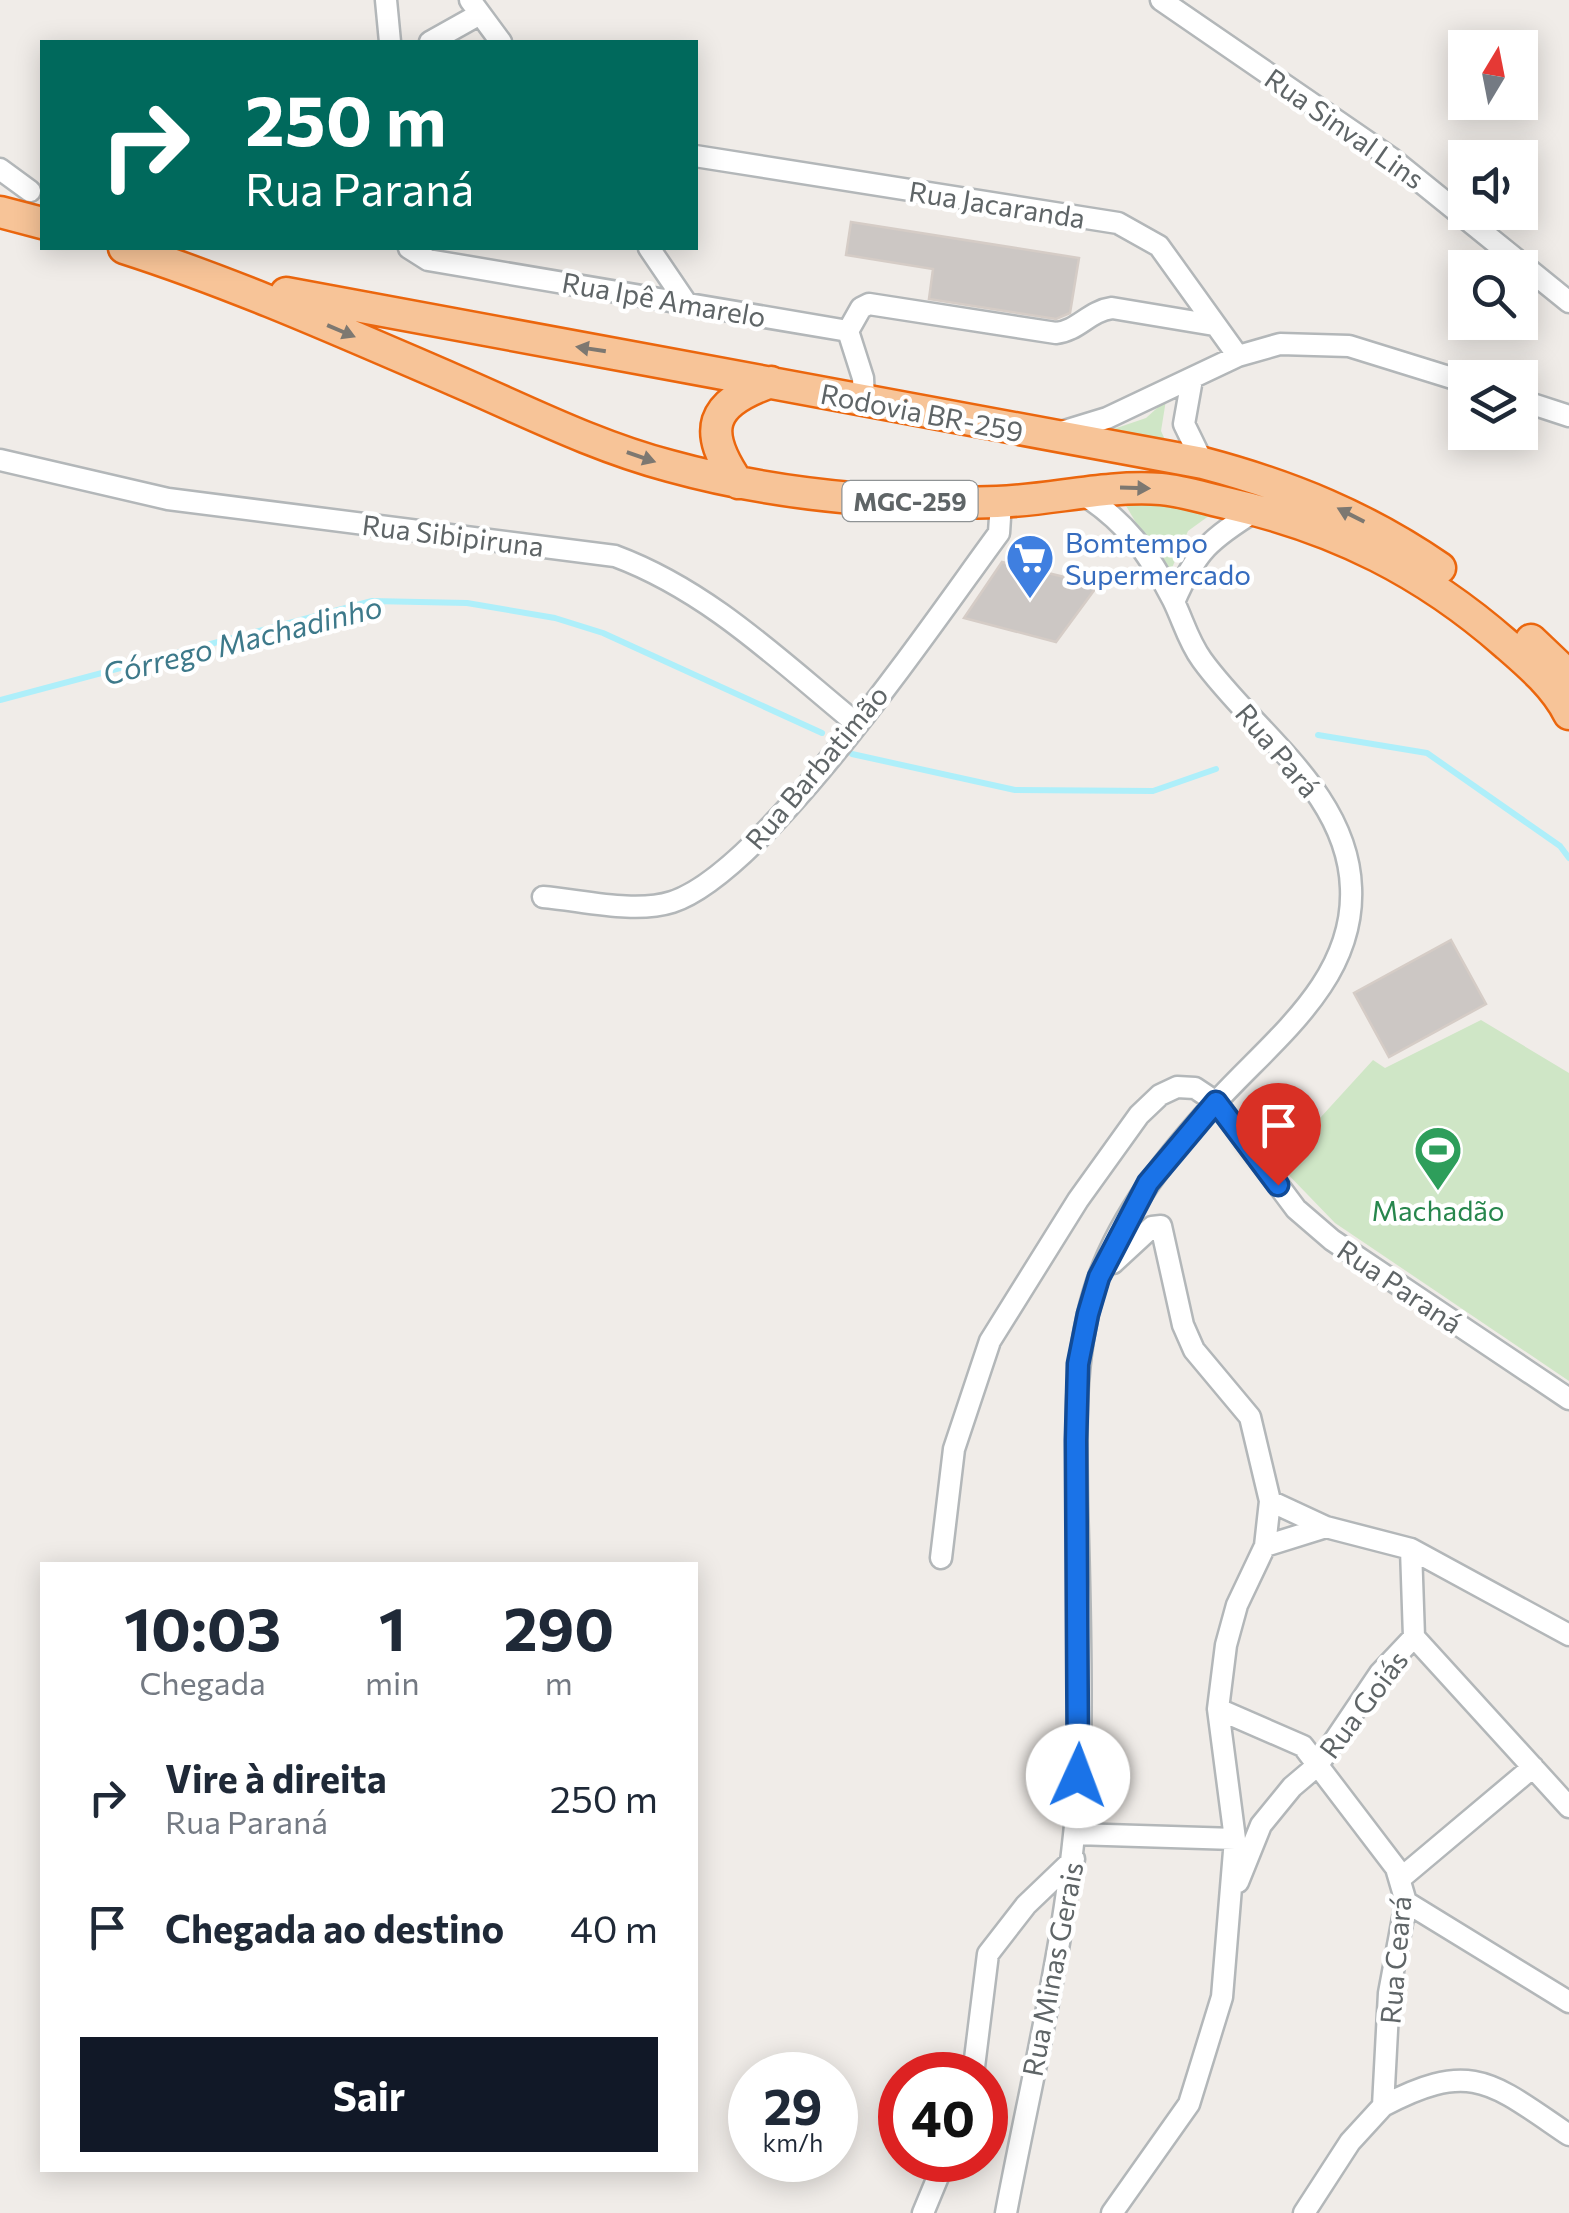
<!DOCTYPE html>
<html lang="pt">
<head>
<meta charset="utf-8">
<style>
	:root { --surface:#fff; --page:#f2f2f3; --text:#1f2937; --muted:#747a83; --accent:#111827 }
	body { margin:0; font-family:Commissioner,sans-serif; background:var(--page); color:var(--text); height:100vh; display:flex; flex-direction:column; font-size:38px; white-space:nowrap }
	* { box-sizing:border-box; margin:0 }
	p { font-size:32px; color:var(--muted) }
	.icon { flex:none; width:55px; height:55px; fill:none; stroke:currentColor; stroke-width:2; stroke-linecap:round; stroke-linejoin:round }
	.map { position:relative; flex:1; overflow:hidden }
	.panel { position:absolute; left:40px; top:1562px; width:658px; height:610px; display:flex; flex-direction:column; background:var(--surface); border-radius:0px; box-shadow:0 5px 25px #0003 }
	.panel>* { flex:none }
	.banner { position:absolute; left:40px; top:40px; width:658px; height:210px; border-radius:0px; box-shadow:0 5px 25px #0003; background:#00695c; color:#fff; overflow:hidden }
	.needle { width:65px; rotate:10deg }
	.buttons { position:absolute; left:1448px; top:30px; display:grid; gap:20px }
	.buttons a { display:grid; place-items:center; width:90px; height:90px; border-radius:0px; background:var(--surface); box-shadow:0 5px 25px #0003; font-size:50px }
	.speed { position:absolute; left:728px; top:2052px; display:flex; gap:20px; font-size:50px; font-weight:700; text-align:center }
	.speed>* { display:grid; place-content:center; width:130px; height:130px; border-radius:50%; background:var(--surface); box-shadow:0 5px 25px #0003; line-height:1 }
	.speed small { font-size:25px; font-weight:400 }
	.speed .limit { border:15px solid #d22; background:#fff; color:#111 }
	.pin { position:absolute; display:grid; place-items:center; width:85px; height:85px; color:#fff; margin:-102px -42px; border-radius:50% 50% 50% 0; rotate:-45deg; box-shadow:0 0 10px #0007 }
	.pin .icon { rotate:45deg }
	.me { position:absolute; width:110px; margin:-55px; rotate:2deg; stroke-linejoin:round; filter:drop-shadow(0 0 8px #0008) }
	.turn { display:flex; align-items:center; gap:35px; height:210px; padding:0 40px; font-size:45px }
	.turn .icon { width:130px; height:130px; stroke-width:2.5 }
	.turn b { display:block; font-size:70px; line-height:85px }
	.eta { display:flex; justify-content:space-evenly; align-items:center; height:170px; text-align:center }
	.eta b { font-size:60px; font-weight:700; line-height:70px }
	.action { display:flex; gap:20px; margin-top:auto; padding:20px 40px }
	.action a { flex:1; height:115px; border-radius:0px; background:var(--accent); color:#fff; font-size:40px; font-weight:700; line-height:115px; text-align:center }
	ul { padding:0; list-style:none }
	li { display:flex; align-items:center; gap:30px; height:130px; padding:0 40px }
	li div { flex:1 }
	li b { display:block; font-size:38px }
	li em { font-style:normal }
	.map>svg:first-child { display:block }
	.green { fill:#cfe6c6 }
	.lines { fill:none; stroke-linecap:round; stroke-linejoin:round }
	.stream { stroke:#aeeffa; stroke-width:6 }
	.building { fill:#ccc7c4; stroke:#d5ccc6; stroke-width:2.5 }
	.minor-casing { stroke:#b3b7b9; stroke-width:25 }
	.highway-casing { stroke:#eb660d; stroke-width:35 }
	.minor { stroke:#fff; stroke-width:20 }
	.highway { stroke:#f7c498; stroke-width:30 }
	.oneway { fill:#7d7871 }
	.route-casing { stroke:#114b97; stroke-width:25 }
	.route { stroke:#1a73e8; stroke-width:18 }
	.labels { text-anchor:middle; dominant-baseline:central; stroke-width:9; stroke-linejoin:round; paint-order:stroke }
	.shield { fill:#fff; stroke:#8f9395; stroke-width:2.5 }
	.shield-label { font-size:25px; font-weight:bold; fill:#5f6567 }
	.street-label { font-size:28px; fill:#5f6567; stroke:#fff }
	.shop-label { font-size:28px; fill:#366cbe; stroke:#fff; text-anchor:start }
	.leisure-label { font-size:28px; fill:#27864d; stroke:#fff }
	.water-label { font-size:30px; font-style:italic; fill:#3d798a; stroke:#fff }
</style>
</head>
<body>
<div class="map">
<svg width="1569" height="2213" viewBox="0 0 1569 2213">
	<rect width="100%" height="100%" fill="#f0ece8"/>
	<path class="green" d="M1166,400l-5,31 6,13 -65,-11 44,-15z
		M1122,499l95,11 -29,21 -20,46z
		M1481,1020l88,53v308l-234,-158 -57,-59 95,-104 12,8z"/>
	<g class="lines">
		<path class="stream" d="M0,700l372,-99 95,2 88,15 48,15 219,100
			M1318,735l109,18 133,93 9,12
			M852,754l163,36 138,1 63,-22"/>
	</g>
	<path class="building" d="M851,222l228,36 -9,55 -14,6 -127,-20 4,-30 -87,-14z
		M1002,562l96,23 -42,57 -92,-24z
		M1451,940l35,64 -97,53 -35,-64z"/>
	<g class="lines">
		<g class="minor-casing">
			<path id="minor" d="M386,0l4,42
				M470,0l31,42
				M1161,0l230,158 178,144
				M430,42l50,-28
				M695,156l423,67 41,23 79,110
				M0,169l30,22
				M409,248l19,12 420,71 15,47 1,21
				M649,248l36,53
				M848,331l13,-23 8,-4 187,29c22,-2 33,-22 56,-25l102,17
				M1192,379l-8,45 19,39
				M1520,400l49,16
				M1058,433l49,-15 131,-62 42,-12 69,2 116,36
				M0,460l168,39 447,57c94,35 165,105 242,168
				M1174,602c22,-51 36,-63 83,-92
				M543,897c38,3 91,17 129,5 93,-30 264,-284 327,-369l2,-31
				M1270,1501l56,26 85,22 158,86
				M1265,1546l61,-19
				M941,1558l13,-109 36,-108 88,-141 61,-85 21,-20 17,-8 18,1 21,14 80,107 36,31 237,159
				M1414,1637l155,170
				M1218,1709l85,37 93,122 10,34 -17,91 -6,113 -33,36 -46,71
				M1075,1834l160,5
				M1401,1878l132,-111
				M1238,1882l23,-57 31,-38 26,-22 62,-92 34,-36 -3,-88
				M1406,1902l163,100
				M973,2075l15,-121 38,-49 48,-46
				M1383,2106c89,-47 109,-23 186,29
				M923,2213l22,-53
				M1006,2213c29,-153 69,-307 74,-463 2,-83 -1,-166 -3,-249 -1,-74 -4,-148 20,-219 24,-69 72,-129 121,-182 57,-62 137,-120 133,-212 -3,-96 -98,-157 -149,-228 -14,-19 -19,-40 -29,-60 -24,-47 -48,-79 -92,-107
				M1112,2213l77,-109 33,-107 13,-158 -17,-130 8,-64 11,-40 28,-59 5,-45 -20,-84 -56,-67 -11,-25 -22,-99 -9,1 -39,36"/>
		</g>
		<g class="highway-casing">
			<path id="highway" d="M0,212l42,11
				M124,248c112,36 219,84 328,131 72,31 142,67 218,87 105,29 219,39 327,36 55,-2 108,-17 164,-13 23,2 46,10 69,15 106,24 194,68 276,140 23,20 49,42 63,70
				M286,293l917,170c87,23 163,54 237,105
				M738,483c-36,-53 -29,-79 33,-101
				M1531,640l38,36"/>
		</g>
		<use href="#minor" class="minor"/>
		<use href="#highway" class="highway"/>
	</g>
	<defs><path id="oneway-solid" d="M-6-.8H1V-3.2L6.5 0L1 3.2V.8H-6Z" transform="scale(2.5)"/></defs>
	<g class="oneway">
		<use href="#oneway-solid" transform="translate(341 331) rotate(23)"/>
		<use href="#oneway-solid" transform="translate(591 349) rotate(-171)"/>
		<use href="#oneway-solid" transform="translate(641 457) rotate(19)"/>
		<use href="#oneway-solid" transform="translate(1135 488) rotate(2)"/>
		<use href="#oneway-solid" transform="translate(1351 515) rotate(-153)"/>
	</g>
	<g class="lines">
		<g class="route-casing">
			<path id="route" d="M1078,1776l-2,-336 2,-76 10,-50 11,-37 49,-94 68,-81 62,83"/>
		</g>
		<use href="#route" class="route"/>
	</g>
	<defs>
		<g id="supermarket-pin" transform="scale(2.5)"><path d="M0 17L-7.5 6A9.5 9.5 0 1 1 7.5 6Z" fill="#3f7fe0" stroke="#fff"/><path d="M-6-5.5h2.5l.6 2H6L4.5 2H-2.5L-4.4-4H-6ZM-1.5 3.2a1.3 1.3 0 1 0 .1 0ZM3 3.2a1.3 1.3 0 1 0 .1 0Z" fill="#fff"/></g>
		<g id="stadium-pin" transform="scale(2.5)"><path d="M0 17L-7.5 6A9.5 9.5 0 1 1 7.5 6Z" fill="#2e9e5b" stroke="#fff"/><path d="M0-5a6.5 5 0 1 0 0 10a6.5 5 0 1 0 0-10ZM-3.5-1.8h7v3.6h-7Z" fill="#fff"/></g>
	</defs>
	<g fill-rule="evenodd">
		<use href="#supermarket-pin" x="1030" y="558"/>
		<use href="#stadium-pin" x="1438" y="1150"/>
	</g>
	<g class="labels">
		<rect class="shield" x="842.5" y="481" width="135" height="40" rx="8"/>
		<g class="shield-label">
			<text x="910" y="501">MGC-259</text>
		</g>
		<g class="street-label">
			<text transform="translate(1345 128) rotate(35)">Rua Sinval Lins</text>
			<text transform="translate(997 204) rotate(9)">Rua Jacaranda</text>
			<text transform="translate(664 299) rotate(10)">Rua Ipê Amarelo</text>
			<text transform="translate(922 412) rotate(11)">Rodovia BR-259</text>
			<text transform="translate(453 535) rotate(7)">Rua Sibipiruna</text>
			<text transform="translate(1278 750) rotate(50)">Rua Pará</text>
			<text transform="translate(816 767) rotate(-50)">Rua Barbatimão</text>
			<text transform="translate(1400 1286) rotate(34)">Rua Paraná</text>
			<text transform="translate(1363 1704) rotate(-53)">Rua Goiás</text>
			<text transform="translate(1395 1960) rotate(-85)">Rua Ceará</text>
			<text transform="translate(1052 1969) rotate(-79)">Rua Minas Gerais</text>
		</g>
		<g class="shop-label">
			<text x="1065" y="542">Bomtempo<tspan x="1065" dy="32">Supermercado</tspan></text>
		</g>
		<g class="leisure-label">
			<text x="1438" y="1210">Machadão</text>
		</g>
		<g class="water-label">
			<text transform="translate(242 639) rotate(-14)">Córrego Machadinho</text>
		</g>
	</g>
</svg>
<div class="buttons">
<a><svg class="needle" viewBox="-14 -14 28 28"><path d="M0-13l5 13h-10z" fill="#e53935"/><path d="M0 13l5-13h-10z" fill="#747a83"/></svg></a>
<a><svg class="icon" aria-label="sound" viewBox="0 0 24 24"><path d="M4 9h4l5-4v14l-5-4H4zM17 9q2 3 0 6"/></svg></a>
<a><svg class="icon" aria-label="search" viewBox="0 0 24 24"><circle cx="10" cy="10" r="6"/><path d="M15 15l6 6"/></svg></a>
<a><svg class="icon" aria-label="layers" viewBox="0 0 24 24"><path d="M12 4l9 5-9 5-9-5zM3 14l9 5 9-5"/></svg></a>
</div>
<div class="speed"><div>29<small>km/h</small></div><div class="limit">40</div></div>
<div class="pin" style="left:1278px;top:1185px;background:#d93025"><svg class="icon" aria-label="arrive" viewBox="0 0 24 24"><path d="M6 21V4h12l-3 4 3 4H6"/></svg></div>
<svg class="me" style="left:1078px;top:1776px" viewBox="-20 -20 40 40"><circle r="19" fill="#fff"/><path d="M0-13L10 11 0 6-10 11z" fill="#1a73e8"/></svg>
<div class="banner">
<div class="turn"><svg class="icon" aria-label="right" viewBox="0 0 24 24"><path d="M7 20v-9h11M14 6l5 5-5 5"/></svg><div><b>250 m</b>Rua Paraná</div></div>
</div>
<section class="panel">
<div class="eta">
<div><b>10:03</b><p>Chegada</p></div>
<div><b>1</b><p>min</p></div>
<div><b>290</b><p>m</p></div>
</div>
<ul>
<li><svg class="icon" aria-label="right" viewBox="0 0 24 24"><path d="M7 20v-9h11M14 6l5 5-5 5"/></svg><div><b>Vire à direita</b><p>Rua Paraná</p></div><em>250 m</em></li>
<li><svg class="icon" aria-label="arrive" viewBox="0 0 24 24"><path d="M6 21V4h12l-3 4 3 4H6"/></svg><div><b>Chegada ao destino</b></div><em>40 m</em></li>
</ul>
<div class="action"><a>Sair</a></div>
</section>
</div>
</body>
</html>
